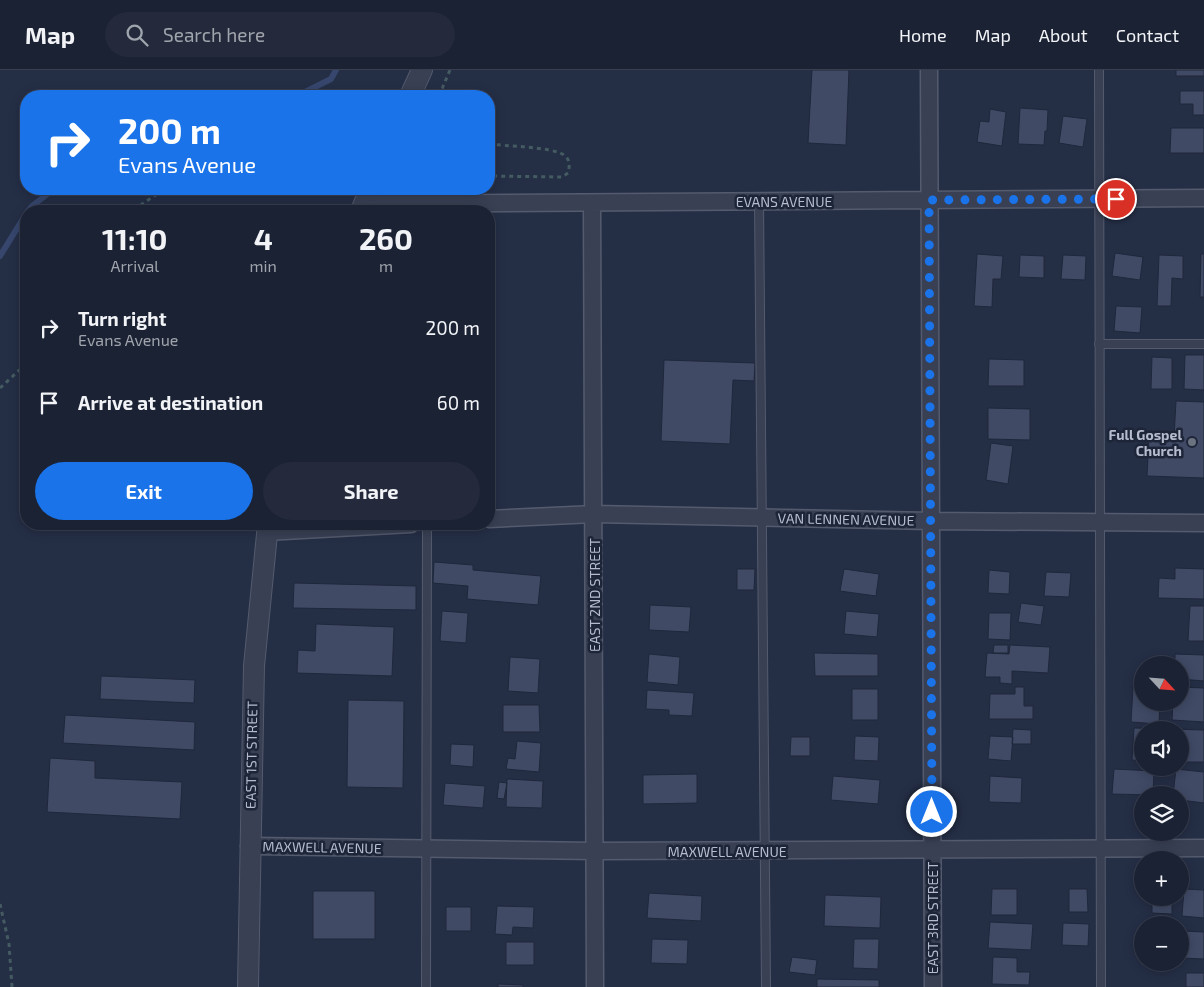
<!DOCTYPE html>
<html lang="en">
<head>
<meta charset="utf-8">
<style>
	:root { --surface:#1b2234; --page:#242a3c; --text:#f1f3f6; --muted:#a0a4ac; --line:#393f4f; --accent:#1a73e8 }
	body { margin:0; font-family:"Exo 2",sans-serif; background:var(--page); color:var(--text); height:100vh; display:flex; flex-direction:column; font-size:19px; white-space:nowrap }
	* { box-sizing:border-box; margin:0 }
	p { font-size:16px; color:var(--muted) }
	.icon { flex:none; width:28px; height:28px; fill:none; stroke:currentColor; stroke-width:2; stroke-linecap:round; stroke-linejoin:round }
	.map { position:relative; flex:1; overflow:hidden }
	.drawer { position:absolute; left:20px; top:135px; width:475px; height:325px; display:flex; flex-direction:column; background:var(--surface); border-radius:20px; box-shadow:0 2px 12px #0003,0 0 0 1px var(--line) }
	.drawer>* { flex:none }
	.banner { position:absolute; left:20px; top:20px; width:475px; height:105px; border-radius:20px; box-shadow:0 2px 12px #0003,0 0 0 1px var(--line); background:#1a73e8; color:#fff; overflow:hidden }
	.needle { width:32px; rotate:116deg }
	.controls { position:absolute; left:1134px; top:586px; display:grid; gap:10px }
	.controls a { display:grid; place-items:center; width:55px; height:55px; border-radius:50%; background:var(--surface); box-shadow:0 2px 12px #0003,0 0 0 1px var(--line); font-size:25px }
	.pin { position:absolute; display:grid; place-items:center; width:42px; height:42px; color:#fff; margin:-21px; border:2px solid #fff; border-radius:50%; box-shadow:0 1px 5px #0007 }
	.me { position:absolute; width:55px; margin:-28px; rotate:0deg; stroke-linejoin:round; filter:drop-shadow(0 0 4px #0008) }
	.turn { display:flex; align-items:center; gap:18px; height:105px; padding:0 15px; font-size:22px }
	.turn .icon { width:65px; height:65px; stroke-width:2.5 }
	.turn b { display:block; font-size:35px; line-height:42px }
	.eta { display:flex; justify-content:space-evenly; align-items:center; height:85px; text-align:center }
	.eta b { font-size:30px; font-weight:700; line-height:35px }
	.cta { display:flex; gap:10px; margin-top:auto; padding:10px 15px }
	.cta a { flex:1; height:58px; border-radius:30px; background:var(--accent); color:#fff; font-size:20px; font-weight:700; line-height:58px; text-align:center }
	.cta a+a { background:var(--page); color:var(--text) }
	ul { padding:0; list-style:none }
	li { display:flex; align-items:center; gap:15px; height:75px; padding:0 15px }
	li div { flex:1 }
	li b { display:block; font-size:19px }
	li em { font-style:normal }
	header { display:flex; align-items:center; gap:30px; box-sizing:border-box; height:70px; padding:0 25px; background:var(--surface); border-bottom:1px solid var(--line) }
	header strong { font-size:24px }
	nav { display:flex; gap:28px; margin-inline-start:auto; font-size:18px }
	.search { width:350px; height:45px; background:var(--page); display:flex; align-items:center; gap:12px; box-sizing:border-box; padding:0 18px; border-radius:28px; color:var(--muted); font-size:19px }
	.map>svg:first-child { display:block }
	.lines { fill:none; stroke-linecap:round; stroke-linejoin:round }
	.stream { stroke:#36466d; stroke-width:6 }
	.building { fill:#404a65; stroke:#1f273b }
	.service-casing { stroke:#545b6e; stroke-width:10 }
	.minor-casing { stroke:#545b6e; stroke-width:19 }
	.tertiary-casing { stroke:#545b6e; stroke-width:22 }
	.path { stroke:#455b62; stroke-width:3; stroke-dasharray:4 4; stroke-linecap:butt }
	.service { stroke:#394054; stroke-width:8 }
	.minor { stroke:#394054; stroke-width:16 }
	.tertiary { stroke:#394054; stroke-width:20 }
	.route { stroke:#1a73e8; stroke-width:9; stroke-dasharray:0 16.2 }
	.worship-dot { fill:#6b7280; stroke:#1d2539; stroke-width:2 }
	.labels { text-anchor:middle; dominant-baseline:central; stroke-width:5; stroke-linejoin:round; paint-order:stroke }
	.street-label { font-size:14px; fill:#b6bcce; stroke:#1d2539 }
	.poi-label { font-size:14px; font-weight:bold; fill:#b6bcce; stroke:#1d2539; text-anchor:end }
</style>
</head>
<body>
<header>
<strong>Map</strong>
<div class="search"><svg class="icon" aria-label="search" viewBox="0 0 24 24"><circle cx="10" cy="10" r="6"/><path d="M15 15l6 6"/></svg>Search here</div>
<nav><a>Home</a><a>Map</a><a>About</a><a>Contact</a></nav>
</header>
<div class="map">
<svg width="1204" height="917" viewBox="0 0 1204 917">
	<rect width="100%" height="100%" fill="#242e45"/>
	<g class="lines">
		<path class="stream" d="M297,26l34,-17 5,-9
			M28,141l4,-5 22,-17
			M0,186l26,-42"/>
	</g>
	<path class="building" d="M812,0h37l-3,75 -38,-2z
		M1176,0h28v6h-28z
		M1180,21h24v24h-11v-11h-13z
		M1020,38l28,2 -1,21h-2l-1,14 -26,-1z
		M990,39l16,3 -4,34 -25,-4 3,-21 9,1z
		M1063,46l24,3 -4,28 -24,-4z
		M1171,58h33v25h-34z
		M1115,183l28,4 -3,23 -28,-4z
		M977,184l26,2 -2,23h-8l-1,28 -18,-1z
		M1201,184h3v43h-4z
		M1020,185l24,1v22l-25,-1z
		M1063,185l23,1 -1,24 -24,-1z
		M1159,185l24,1v23l-11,-1 -1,28h-14z
		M1116,236l26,1 -2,26 -26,-2z
		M1185,285h19v35l-20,-1z
		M1152,287l20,1v31h-21z
		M989,289l35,1v26h-36z
		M664,290l91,3 -1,18 -21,-1 -3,64 -69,-3z
		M1176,331l28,1v76l-57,-2 2,-39 25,1z
		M988,338l42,1v31l-42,-1z
		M991,373l22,3 -5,38 -22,-4z
		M434,492l39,3v5l68,6 -3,29 -71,-6 1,-13 -35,-3z
		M1175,498l29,1v30l-46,-1 1,-20 16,1z
		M737,499h18l-1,21h-17z
		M844,499l35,5 -3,22 -36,-5z
		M989,500l21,2 -1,22 -21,-1z
		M1046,502l25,1 -2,24 -25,-1z
		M294,513l122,3v24l-123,-2z
		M1021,533l23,3 -3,19 -23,-3z
		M650,535l41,2 -2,25 -40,-2z
		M1190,536h14v35h-16z
		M442,541l26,2 -2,30 -26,-2z
		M846,541l33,3 -2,23 -33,-3z
		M989,543h22l-1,27 -22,-1z
		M316,554l78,3 -2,49 -95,-3 1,-23 17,1z
		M994,575h14v8h-15z
		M1010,575l40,2 -2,26 -36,-2v13l-12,-1v-6h-15l2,-24 22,1z
		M814,583l64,1v22h-63z
		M649,584l31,3 -2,28 -31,-3z
		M1175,584l29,1v26l-24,-2v-14h-5z
		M510,587l30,2 -2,34 -30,-2z
		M101,606l94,4 -1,23 -94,-4z
		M1015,617h9v19h9v13h-44l1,-25h25z
		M1133,617h9v15h18l-1,22 -28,-2z
		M1180,617l24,1v34l-32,-2 1,-18h7z
		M852,619h26v31h-26z
		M647,620l47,3 -2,23 -23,-1v-5l-23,-1z
		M348,630l56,1 -1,87 -56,-1z
		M503,635h36l1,27h-37z
		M65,645l130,7 -1,28 -131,-7z
		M1134,658l70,2v32h-24v-32h-38v31l-10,-1z
		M1013,659l18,1v14h-19z
		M855,666l24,1 -1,24 -24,-1z
		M990,666l23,1 -2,24 -23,-2z
		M791,667h19v19h-20z
		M517,671l24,2 -2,29 -33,-3 2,-11 7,1z
		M451,674l23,1 -1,22 -23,-2z
		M50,688l45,3v17l87,4 -2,37 -133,-7z
		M1114,699l40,2 -1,24 -41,-1z
		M1176,699l28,3v31l-24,-3v-5h-7z
		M697,704v29l-54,1v-29z
		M833,706l47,4 -2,24 -47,-4z
		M990,706l32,2 -1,25 -32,-1z
		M507,709l36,2 -1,27 -36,-1z
		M499,712l8,1 -3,16 -7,-1z
		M445,713l40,3 -2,22 -40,-3z
		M992,819h25v26h-26z
		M1069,819h18l1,23h-19z
		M1184,819l20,1v28l-22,-2z
		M313,821h62v48h-62z
		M649,823l53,3 -1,25 -54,-3z
		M825,825l56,2 -1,31 -56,-2z
		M1152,828h20v16l-20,-1z
		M497,836l37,1 -1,21 -20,-1 -1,8 -17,-1z
		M446,837h25v24h-25z
		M990,852l43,2 -2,26 -43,-2z
		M1063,853l26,1 -1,22 -26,-1z
		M1183,861l21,1v27l-22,-1z
		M652,869l36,1 -1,24 -36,-1z
		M854,869h25l-1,30 -25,-1z
		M506,872h28v23h-28z
		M792,887l25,3 -2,15 -26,-3z
		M993,887l24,1v14h13l-1,13 -37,-1z
		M1186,903h18v14h-18z
		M817,909l62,1v7h-62z
		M498,914l25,1v2h-25z"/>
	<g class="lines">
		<g class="service-casing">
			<path id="service" d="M1099,0l2,917
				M759,131l7,786
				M1099,274h105
				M426,917l1,-463"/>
		</g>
		<g class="minor-casing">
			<path id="minor" d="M929,0l4,917
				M592,133l3,784
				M364,134l840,-6
				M489,449l105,-5 337,7 273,2
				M266,462l145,-8
				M249,776l346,5 609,-3"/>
		</g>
		<g class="tertiary-casing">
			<path id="tertiary" d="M410,26l12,-26
				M361,141l9,-22
				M248,917l6,-321 14,-142"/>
		</g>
		<path class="path" d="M439,26l11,-26
			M489,74c15,2 64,3 75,11 6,4 6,11 4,18l-6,4 -73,-1
			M138,137l115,1 77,3
			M135,141l3,-4 26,-18
			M0,318l26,-24
			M0,834l9,40 3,43"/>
		<use href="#service" class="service"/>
		<use href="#minor" class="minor"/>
		<use href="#tertiary" class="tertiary"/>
	</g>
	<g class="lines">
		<path class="route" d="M932,742l-3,-612 187,-1"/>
	</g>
	<circle class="worship-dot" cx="1192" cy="372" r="5"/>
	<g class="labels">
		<g class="street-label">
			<text x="784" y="131">EVANS AVENUE</text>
			<text transform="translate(846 449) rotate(1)">VAN LENNEN AVENUE</text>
			<text transform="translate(594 525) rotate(-90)">EAST 2ND STREET</text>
			<text transform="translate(251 685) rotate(-89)">EAST 1ST STREET</text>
			<text transform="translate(322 777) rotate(1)">MAXWELL AVENUE</text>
			<text x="727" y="781">MAXWELL AVENUE</text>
			<text transform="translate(932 848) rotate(-90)">EAST 3RD STREET</text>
		</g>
		<g class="poi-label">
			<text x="1182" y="364">Full Gospel<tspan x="1182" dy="16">Church</tspan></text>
		</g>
	</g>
</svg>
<div class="controls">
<a><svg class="needle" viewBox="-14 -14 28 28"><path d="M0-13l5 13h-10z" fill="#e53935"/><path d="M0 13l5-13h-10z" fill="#a0a4ac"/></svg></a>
<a><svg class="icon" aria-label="sound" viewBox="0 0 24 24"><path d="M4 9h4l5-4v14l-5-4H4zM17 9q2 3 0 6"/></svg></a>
<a><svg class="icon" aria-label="layers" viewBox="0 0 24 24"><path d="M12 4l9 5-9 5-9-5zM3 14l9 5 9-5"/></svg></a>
<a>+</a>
<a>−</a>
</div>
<div class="pin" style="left:1116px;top:129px;background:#d93025"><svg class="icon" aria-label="arrive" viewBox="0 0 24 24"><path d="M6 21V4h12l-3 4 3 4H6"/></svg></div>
<svg class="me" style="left:932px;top:742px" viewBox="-20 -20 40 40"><circle r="17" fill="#1a73e8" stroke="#fff" stroke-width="3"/><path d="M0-11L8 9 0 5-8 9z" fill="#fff"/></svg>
<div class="banner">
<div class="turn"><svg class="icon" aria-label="right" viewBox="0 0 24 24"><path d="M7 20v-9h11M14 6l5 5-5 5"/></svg><div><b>200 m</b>Evans Avenue</div></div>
</div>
<section class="drawer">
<div class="eta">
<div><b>11:10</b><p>Arrival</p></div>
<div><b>4</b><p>min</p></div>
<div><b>260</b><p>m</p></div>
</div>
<ul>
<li><svg class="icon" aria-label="right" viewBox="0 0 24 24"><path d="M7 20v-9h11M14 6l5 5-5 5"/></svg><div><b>Turn right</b><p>Evans Avenue</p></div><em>200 m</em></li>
<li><svg class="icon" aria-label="arrive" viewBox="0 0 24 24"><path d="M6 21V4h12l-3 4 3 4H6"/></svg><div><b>Arrive at destination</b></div><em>60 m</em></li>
</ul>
<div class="cta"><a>Exit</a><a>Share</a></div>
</section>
</div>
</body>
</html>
